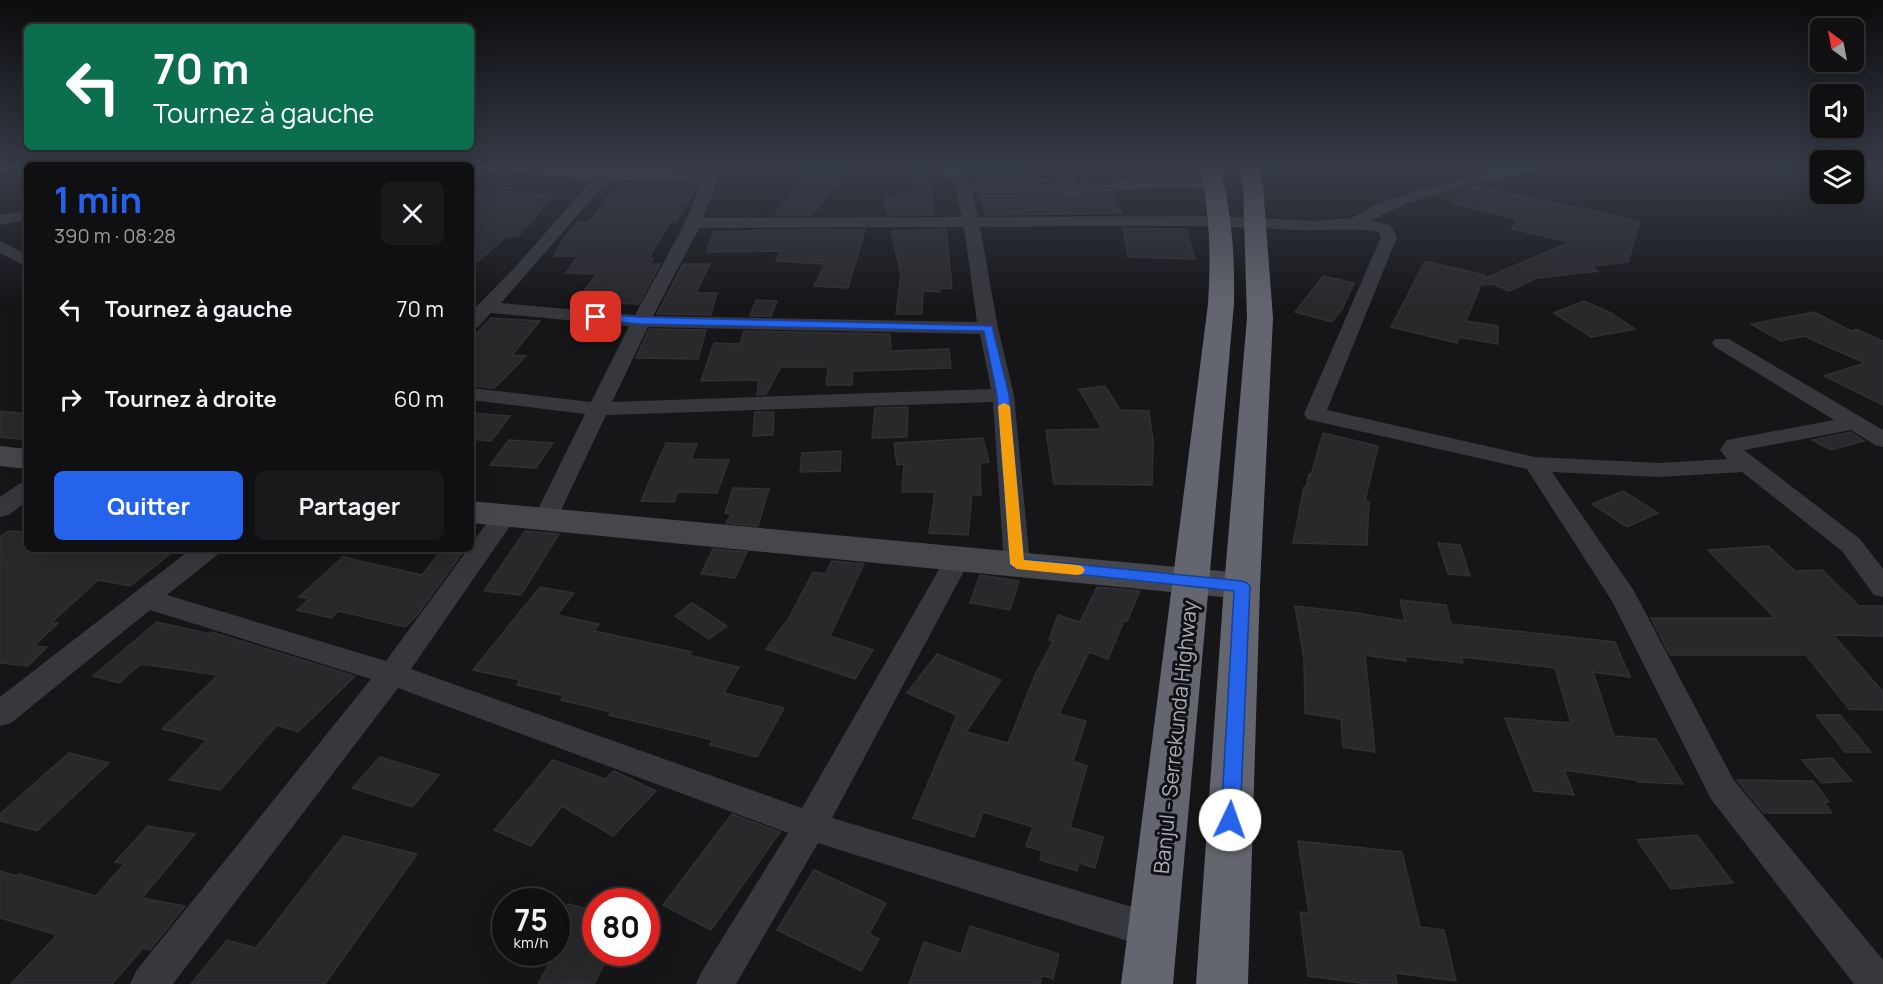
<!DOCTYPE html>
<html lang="fr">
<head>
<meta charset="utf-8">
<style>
	:root { --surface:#101012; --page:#19191b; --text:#f1f3f6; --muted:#9c9d9f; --line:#303032; --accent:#2563eb }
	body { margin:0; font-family:Manrope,sans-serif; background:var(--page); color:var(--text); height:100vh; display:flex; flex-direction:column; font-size:22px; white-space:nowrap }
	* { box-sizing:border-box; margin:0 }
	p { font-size:20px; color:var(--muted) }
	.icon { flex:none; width:33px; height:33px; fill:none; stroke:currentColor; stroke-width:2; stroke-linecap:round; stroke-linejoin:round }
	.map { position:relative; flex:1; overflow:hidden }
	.sheet { position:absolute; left:24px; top:162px; width:450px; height:390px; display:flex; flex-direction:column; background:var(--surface); border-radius:9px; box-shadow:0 6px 24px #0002,0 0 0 2px var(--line) }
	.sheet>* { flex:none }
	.banner { position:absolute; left:24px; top:24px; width:450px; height:126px; border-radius:9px; box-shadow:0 6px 24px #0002,0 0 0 2px var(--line); background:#0b6e4f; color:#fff; overflow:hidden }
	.needle { width:39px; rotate:328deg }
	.tools { position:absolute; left:1810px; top:18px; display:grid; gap:12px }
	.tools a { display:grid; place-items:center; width:54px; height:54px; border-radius:9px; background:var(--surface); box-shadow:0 6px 24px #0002,0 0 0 2px var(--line); font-size:30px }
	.speed { position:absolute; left:492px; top:888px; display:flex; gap:12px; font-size:30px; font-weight:700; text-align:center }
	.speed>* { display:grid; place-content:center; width:78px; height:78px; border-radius:50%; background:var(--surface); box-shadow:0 6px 24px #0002,0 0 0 2px var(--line); line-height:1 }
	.speed small { font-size:15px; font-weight:400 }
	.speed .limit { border:9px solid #d22; background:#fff; color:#111 }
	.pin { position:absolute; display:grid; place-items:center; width:51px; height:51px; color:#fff; margin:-26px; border-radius:12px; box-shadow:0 3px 9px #0006 }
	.me { position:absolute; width:66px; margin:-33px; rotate:3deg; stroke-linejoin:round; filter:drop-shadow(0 0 4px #0008) }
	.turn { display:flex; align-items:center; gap:21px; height:126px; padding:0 30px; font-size:27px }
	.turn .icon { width:78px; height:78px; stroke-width:2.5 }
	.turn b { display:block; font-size:42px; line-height:51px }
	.round { display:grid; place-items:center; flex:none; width:63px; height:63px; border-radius:9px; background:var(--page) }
	.overview { display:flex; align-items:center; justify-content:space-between; height:102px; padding:0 30px }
	h1 { font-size:36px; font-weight:700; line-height:45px; color:var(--accent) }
	.button { display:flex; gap:12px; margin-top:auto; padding:12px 30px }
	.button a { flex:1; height:69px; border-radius:9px; background:var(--accent); color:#fff; font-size:24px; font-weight:700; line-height:69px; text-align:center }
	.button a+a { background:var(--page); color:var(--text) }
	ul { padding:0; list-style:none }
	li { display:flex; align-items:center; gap:18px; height:90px; padding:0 30px }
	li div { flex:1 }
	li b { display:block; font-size:22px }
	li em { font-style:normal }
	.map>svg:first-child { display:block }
	.green { fill:#1c231d }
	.building { fill:#29292c; stroke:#303034; stroke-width:1.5 }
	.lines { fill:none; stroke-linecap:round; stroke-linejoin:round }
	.street { fill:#37383d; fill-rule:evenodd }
	.secondary { fill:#45474d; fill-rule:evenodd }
	.highway { fill:#63666e; fill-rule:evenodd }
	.route { fill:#2563eb; stroke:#184099; stroke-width:1.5 }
	.slow { fill:#f59e0b }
	.labels { text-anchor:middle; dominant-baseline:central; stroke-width:6; stroke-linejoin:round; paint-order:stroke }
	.street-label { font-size:21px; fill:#a8adb8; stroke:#111113 }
</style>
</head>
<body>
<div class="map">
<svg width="1883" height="984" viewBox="0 0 1883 984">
	<rect width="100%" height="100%" fill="#161618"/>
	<path class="green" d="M1733,168h88v13z
		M1854,168h29v23l-29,-5z"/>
	<path class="building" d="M808,168h41l-37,47h-37z
		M918,168h11l5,47h-46l-4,-18 29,-3z
		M970,168h104v13h-100z
		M621,183l76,2 -21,37h-6l-21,36h4l-3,6h10l-21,40 -63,-2 21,-28 -31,-1 12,-17h-24l10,-18 15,-16 9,1z
		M1478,186l162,35 -12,41 -37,4 7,5 -61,7 -28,13 -16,-7 -10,1 -1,-3 -16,39 32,5v18l-39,-7 -2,6 -66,-16 34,-66 60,14 -2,4 87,-37 -58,-13 6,-10 -66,-16 14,-15z
		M471,189l73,5 -1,1h11l-36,41h-11l-36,31z
		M1111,193l11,20 -136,2 -7,-20z
		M1123,228l63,1 9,30 -67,-2z
		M946,229l6,60 -11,-1 -1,4 -17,-1 -1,23h-26l5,-39 -10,-44z
		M767,230h98l-17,58 -34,-2 11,-22 -49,-3 5,-10 -74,1 6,-20z
		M683,264h27l-14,29h21l-6,22 -54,-1z
		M1323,276l31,7 -12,26 -10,13 -37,-10z
		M756,300l21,1 -6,15h-21z
		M1584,301l27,12 24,16 -44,8 -37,-24z
		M1814,312l37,19 5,-2 27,12v64l-59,-29 41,-13 -61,-27 -23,5 -30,-17z
		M491,318l49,3 -28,34 14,1 -32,32 -23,-2v-47z
		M649,329l57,1 -8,29 -62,-1z
		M744,331l146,3 1,17 58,-2 2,19 -98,3 -1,14h-26l2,-18h-47l-15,27 -9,1 2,-15 -58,1 13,-38 26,1z
		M1105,386l15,24 29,1 4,30 -1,44 -98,-1 -8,-54 56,-1 -23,-40z
		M908,407l-1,30 -35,1 3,-30z
		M0,411l27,3v26l-27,-3z
		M755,412h19l-1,23 -20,1z
		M471,413l39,3 -19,25 -20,-2z
		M1851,432l13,9 -33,9 -19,-10z
		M1323,433l55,13 -13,55 4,1 -2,43 -74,-2 11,-56 2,1 3,-14 2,1z
		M983,438l6,24 -9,1 1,32h-9l-4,40 -39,-2 6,-41h-33l2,-28 -7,1 -3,-22z
		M509,440l44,3 -17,25 -46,-3z
		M666,443l31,1 -6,15 38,1 -12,33 -39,-1 -4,10 -33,-1z
		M841,451l-1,20 -40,1 2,-19z
		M733,488l36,1 -11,37 -32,-3 5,-9 -6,-1z
		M1623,491l35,22 -31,14 -35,-23z
		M8,531l19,1v17h149l-46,37 -32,-6 -47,43h7l-24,23 13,1 -19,19 -28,-3v-126z
		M525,531l34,3 -38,61 -37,-4z
		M1438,543l22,2 10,31 -22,-2z
		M1768,546l27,25 27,-1 37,36h24v30l-50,-1 50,57v18l-34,-1 -43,-54h-135l-2,-2 -18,-35h124l-67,-68z
		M443,549h22l-47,65 -13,13 -66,-16 -8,7 -34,-8 12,-11 -10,-2 44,-40 79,18z
		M713,549l34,3 -12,26 -34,-4z
		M832,561l32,3 -34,72 43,14 -18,29 -89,-30 23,-31 24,-46 12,2z
		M980,575l39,6 -9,29 -40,-7z
		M540,587l34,6 -17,22 42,9 -5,7 98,21 -4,3 51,12 -15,26 60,15 -27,49 -47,-12 3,-5 -104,-25 2,-3 -50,-12 3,-4 -47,-11 3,-5 -47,-10z
		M1097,587l43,4 -13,30h-3l-16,38 -19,-7 -30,62 27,7 -13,40 14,5 -17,61 33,10 -8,31 -16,-5 -2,8 -37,-11 2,-9 -16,-5 7,-19 -50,-15 -9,25 -61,-19 44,-103 -50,-22 30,-39 64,26 -35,52 42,11 27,-68 18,-34 -4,-1 9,-25 22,7z
		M1400,600l46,5 5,19 164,18 15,35 -37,-5 21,64 42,3 27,45 -45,-2 -2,-2 -72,-10 10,25 -40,-4 -29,-73 66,5 -16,-55 -93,-11 1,6 -58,-7 1,5 -41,-6 10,97 -32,-5 -2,-28 -36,-6 -1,-54 -9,-53 62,7 48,8z
		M692,603l35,23 -18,13 -34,-23z
		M157,622l53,12 2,-2 143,44 -57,56 -21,-7 -57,65 -51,-10 38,-40 -45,-11 56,-54 -77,-11 -22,19 -26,-7z
		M1816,715h24l31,37h-26z
		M69,753l40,10 -72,68 -37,-10v-7z
		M380,757l59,18 -27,32 -60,-19z
		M1832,758l20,23 -30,2 -20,-23z
		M553,760l52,19 9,-8 42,20 -43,45 -51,-30 -31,40 -37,-16z
		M1737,780l76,1 16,21h-5l8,11h-68z
		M732,814l48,18 -69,98 -48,-25z
		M148,826l47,8 -53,64 43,8 -35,44 -7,-2 -31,36h-101l46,-49 -57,-17v-47l17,5 2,-2 77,22 28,-32 -9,-2z
		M1697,835l36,48 -62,6 -34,-49z
		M343,836l74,18 -92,130h-134l36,-44 29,8z
		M1298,841l104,11 18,75 24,3 12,51 -61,-8 2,11h-30l-59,-8 -8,-64 9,1z
		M814,870l72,33 -17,31 10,5 -18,32 -84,-41z
		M568,904l28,7v41h14l-16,32h-56l18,-32v-28z
		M970,926l89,28 -6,25 -11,-4 -2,9h-131l15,-42 37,12z"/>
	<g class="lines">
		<path class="street" d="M471,168h13l-8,8 -5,1z
			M510,168h66l139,8 3,3 -15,39 259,-1 -7,-29 -12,-20h15l10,15c38,0 77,2 115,0 23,-1 128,-13 141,2l-8,5 -46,-3 -88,6h-110l6,24 241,-1 96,5 37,-3 25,-14 46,-15 85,-21h27l-2,3c-54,13 -114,21 -162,50l19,4 7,12 -70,173 208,47 124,6 68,-4 -7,-9 7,-10 107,-20 -119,-73 -3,-4 3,-4h14l154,91v17l-8,-2 -24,-15 -107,20 116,89 23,30v28l-9,-2 -32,-44 -100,-79 -83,5 -107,-5 82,119 99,188 150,181v24h-29l-143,-185 -99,-198 -85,-132 -212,-48 -8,-2 -3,-5 77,-177 -3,-5c-28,-5 -54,-1 -82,-2 -105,-6 -211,-4 -316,-3l18,101 16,67 16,169 -4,6 -9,3 -9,-3 -4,-6 -11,-162 -387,13 -52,110 -9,2 -9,-2 -3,-6 52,-105 -114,-14v-12l120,14 38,-76 -138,-13 -13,14 -7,2v-17l46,-47 76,-86 -76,-7zM608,180l93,3 -16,40 -50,92 -134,-12zM964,227l13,95 -324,-6 46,-88zM648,327l332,7 11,55 -379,13z
			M27,210v10l-27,5v-10z
			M0,241l27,14v12l-27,-14z
			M27,482v19l-18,14 -9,2v-20l19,-13z
			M505,508l9,2 3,6 -106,153 391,139 147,-256 9,-3 9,3 4,6 -139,260 321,95 13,6 5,12 -5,12 -13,6 -335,-106 -82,141h-40l6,-13 86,-138 -390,-145 -225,296h-43l6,-13 235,-292 -221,-69 -139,113 -11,3v-29l191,-148h30l-4,6 -50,40 219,66 82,-112h3v-4l25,-35z"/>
		<path class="secondary" d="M0,446l27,3v20l-27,-3z
			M471,501l771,72 13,4 5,9 -5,9 -13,4 -771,-76z"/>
		<path class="highway" d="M1200,168h20c12,46 15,89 14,136l-61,680h-52l87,-680c3,-47 2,-90 -8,-136z
			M1238,168h20l5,18 10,132 -13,268 -12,398h-52l28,-398 23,-268 -4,-132z"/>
	</g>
	<linearGradient id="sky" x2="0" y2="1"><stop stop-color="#0c0c0d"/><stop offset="0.55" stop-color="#363c48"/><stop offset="1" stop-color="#363c48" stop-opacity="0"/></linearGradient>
	<rect width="1883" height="306" fill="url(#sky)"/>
	<path class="route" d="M596,314l44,3 352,9 17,69 15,164 218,22 5,2 3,3 -10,234 -3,6 -7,3 -6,-3 -3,-6 13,-229 -222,-24 -2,-3 -13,-169 -13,-64 -344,-7 -48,-5v-4z"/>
	<path class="slow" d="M1004,403l6,3 14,154 53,5 5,1 3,4 -3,4 -5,1 -60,-6 -7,-5 -12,-158z"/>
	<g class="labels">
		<g class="street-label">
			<text transform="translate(1175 737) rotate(-84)">Banjul - Serrekunda Highway</text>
		</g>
	</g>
</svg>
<div class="tools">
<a><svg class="needle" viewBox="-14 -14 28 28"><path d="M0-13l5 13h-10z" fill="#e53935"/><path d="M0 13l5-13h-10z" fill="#9c9d9f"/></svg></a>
<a><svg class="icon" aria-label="sound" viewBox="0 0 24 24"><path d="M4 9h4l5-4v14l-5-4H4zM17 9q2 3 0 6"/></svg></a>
<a><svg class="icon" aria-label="layers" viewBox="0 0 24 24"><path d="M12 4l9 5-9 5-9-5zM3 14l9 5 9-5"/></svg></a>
</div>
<div class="speed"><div>75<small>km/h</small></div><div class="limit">80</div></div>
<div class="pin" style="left:596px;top:317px;background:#d93025"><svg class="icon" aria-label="arrive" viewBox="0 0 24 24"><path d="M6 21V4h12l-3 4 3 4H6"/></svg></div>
<svg class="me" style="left:1230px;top:820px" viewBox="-20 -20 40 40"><circle r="19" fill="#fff"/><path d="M0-13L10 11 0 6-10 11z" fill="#2563eb"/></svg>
<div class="banner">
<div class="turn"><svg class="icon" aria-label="left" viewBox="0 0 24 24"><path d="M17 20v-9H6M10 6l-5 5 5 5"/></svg><div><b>70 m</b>Tournez à gauche</div></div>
</div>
<section class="sheet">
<div class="overview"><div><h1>1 min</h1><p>390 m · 08:28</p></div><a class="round"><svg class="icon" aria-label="close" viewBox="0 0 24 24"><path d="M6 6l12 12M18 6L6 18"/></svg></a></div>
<ul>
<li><svg class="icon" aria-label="left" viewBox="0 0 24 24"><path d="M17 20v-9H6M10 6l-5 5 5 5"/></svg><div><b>Tournez à gauche</b></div><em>70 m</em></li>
<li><svg class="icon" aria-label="right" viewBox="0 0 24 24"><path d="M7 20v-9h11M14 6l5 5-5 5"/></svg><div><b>Tournez à droite</b></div><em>60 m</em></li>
</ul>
<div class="button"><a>Quitter</a><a>Partager</a></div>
</section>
</div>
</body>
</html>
